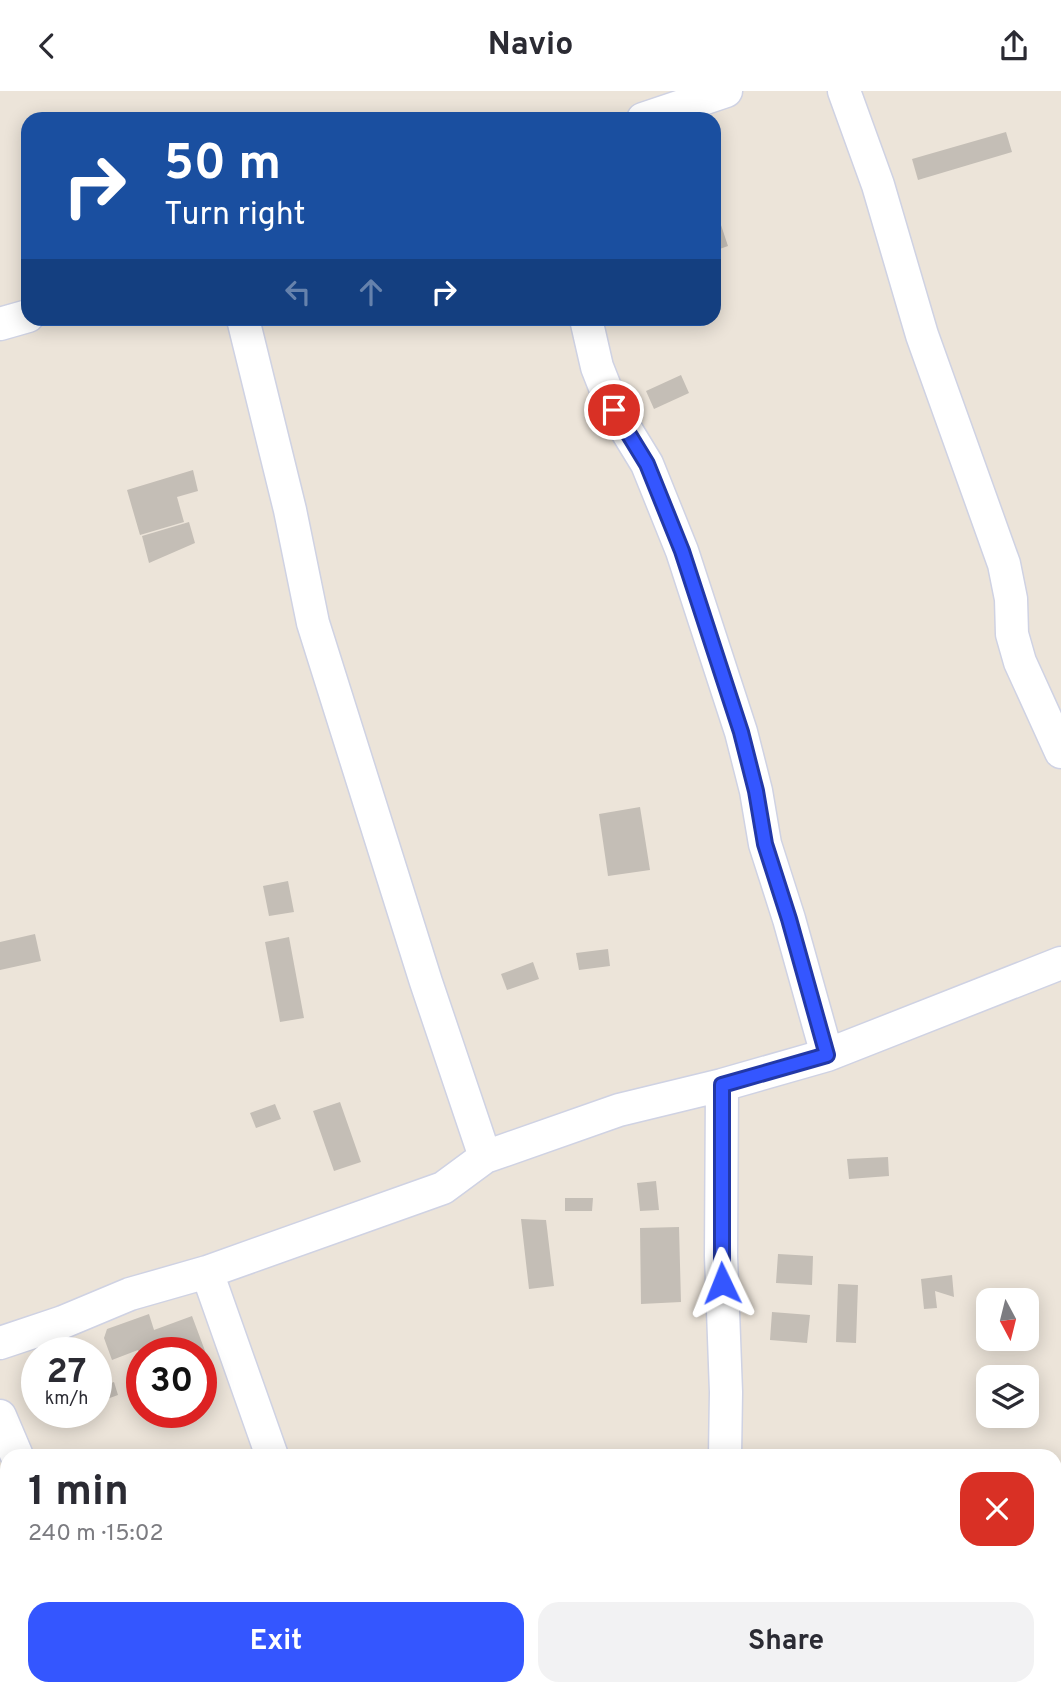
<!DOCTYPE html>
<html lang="en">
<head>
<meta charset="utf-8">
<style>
	:root { --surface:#fff; --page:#f2f2f3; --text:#2b2b33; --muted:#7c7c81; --accent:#3456ff }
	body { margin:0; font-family:Overpass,sans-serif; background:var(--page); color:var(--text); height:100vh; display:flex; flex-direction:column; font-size:26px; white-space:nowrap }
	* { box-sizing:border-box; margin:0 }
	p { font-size:23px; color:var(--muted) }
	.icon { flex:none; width:38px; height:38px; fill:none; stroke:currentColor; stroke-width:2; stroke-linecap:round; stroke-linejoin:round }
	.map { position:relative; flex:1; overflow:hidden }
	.side { position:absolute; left:0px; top:1358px; width:1062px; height:247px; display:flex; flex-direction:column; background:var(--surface); border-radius:21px 21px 0 0; box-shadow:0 4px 18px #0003 }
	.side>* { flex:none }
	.top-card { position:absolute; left:21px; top:21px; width:700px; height:214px; border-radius:21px; box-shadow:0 4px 18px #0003; background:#1a4fa0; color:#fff; overflow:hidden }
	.needle { width:46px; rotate:173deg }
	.fabs { position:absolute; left:976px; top:1197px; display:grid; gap:14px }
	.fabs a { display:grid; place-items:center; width:63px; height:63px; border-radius:14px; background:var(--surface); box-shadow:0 4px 18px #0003; font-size:35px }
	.speed { position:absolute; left:21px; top:1246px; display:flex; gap:14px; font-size:35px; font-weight:700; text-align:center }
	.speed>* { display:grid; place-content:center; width:91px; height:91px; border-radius:50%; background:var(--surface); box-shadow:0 4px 18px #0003; line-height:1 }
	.speed small { font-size:18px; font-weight:400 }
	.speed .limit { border:10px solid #d22; background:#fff; color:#111 }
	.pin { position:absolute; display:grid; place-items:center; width:60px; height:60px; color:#fff; margin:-30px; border:4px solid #fff; border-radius:50%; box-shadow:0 2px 7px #0007 }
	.me { position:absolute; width:77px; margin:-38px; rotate:358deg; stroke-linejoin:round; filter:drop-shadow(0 0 5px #0008) }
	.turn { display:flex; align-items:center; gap:24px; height:147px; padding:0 28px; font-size:32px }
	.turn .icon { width:91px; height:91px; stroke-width:2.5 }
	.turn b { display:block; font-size:49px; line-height:60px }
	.lanes { display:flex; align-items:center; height:66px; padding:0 28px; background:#0003; justify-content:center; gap:35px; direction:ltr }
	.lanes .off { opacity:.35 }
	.round { display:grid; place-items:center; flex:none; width:74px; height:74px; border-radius:21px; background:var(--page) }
	.summary { display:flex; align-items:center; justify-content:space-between; height:119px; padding:0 28px }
	h1 { font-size:42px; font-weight:700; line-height:52px }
	.cta { display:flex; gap:14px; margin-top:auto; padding:14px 28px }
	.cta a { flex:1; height:80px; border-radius:21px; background:var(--accent); color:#fff; font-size:28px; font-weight:700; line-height:80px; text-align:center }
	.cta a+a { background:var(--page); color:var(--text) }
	header { display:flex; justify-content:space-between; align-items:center; height:91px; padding:0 28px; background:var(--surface); font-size:32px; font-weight:700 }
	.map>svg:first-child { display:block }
	.building { fill:#c4beb6 }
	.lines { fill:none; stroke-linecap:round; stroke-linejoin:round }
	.minor-casing { stroke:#cfd2e3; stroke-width:35 }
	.minor { stroke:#fff; stroke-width:32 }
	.route-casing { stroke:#2238a6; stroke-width:18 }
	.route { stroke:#3456ff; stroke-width:12 }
</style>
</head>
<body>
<header><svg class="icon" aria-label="back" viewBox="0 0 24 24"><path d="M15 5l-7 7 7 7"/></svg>Navio<svg class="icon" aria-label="share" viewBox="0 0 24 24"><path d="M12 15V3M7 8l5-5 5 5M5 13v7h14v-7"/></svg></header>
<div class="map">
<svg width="1061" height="1604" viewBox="0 0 1061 1604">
	<rect width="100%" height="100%" fill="#ece4d9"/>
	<path class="building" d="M1006,41l6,20 -94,28 -6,-21z
		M714,113l14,42 -14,5z
		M681,284l8,18 -35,16 -8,-18z
		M193,379l5,21 -21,6 7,25 -44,13 -13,-45z
		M189,431l6,21 -46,20 -7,-27z
		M640,716l10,63 -42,6 -9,-62z
		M288,790l6,31 -25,4 -6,-30z
		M35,843l6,27 -41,9v-28z
		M289,846l15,81 -24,4 -15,-80z
		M608,858l2,17 -31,4 -3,-17z
		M533,871l6,17 -32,11 -6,-16z
		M340,1011l21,60 -27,9 -21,-60z
		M275,1013l6,15 -25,9 -6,-15z
		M888,1066l1,19 -40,3 -2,-20z
		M656,1090l3,29 -19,1 -3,-28z
		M565,1107h28l-1,13h-27z
		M521,1128l25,1 8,66 -25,3z
		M679,1136l2,75 -40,2 -1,-76z
		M778,1163l35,2 -1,29 -36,-2z
		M952,1184l2,22 -19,-6 2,17 -13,1 -3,-30z
		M838,1193l20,1 -2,58 -20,-1z
		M772,1221l38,3 -3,28 -37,-3z
		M149,1223l5,16 38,-14 22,59 -13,5v-27h-59l-1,6 -3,-9 -26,10 -8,-22 3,-9z
		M114,1291l4,13 -22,8v-15z
		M1055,1374h6v46l-6,1z"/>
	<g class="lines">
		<g class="minor-casing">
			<path id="minor" d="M844,0l34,94 44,150 82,229 7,35 1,35 8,28 41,90
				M643,28l83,-28
				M243,228l47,191 23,113 113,359 59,175
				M586,228l11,48 17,43 33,54 35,87 59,181 15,59 9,53 24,75 38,136
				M0,233l28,-8
				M722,994l-1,171 5,136 -1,64
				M207,1181l65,184
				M0,1252l63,-21 67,-28 77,-22 236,-84 42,-31 134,-47 103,-25 105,-30 234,-92
				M0,1325l17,40
				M1055,1536h6
				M109,1598l2,6
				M392,1598l2,6"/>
		</g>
		<use href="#minor" class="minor"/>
	</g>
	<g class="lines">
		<g class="route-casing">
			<path id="route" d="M614,319l33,54 35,87 59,181 15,59 9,53 24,75 38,136 -105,30v198"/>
		</g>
		<use href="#route" class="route"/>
	</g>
</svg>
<div class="fabs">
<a><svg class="needle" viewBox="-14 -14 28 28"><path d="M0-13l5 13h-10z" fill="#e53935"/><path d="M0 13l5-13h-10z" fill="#7c7c81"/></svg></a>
<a><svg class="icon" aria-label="layers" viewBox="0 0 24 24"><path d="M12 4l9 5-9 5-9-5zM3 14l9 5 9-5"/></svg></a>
</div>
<div class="speed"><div>27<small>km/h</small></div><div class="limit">30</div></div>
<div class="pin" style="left:614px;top:319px;background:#d93025"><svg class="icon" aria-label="arrive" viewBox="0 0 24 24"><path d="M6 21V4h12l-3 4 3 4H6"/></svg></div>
<svg class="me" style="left:722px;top:1192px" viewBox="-20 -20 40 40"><path d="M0-17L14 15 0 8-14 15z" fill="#3456ff" stroke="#fff" stroke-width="4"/></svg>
<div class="top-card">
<div class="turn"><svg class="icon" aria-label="right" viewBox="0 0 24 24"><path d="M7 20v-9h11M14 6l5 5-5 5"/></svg><div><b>50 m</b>Turn right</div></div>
<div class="lanes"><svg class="icon off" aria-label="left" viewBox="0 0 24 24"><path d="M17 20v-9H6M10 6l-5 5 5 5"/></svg><svg class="icon off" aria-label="ahead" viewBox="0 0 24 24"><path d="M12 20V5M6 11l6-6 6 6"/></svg><svg class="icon" aria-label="right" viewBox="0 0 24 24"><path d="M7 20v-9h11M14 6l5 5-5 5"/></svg></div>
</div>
<section class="side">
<div class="summary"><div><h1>1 min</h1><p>240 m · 15:02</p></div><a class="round" style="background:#d93025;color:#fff"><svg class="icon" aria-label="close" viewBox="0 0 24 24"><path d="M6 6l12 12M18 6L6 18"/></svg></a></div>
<div class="cta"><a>Exit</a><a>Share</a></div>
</section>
</div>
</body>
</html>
